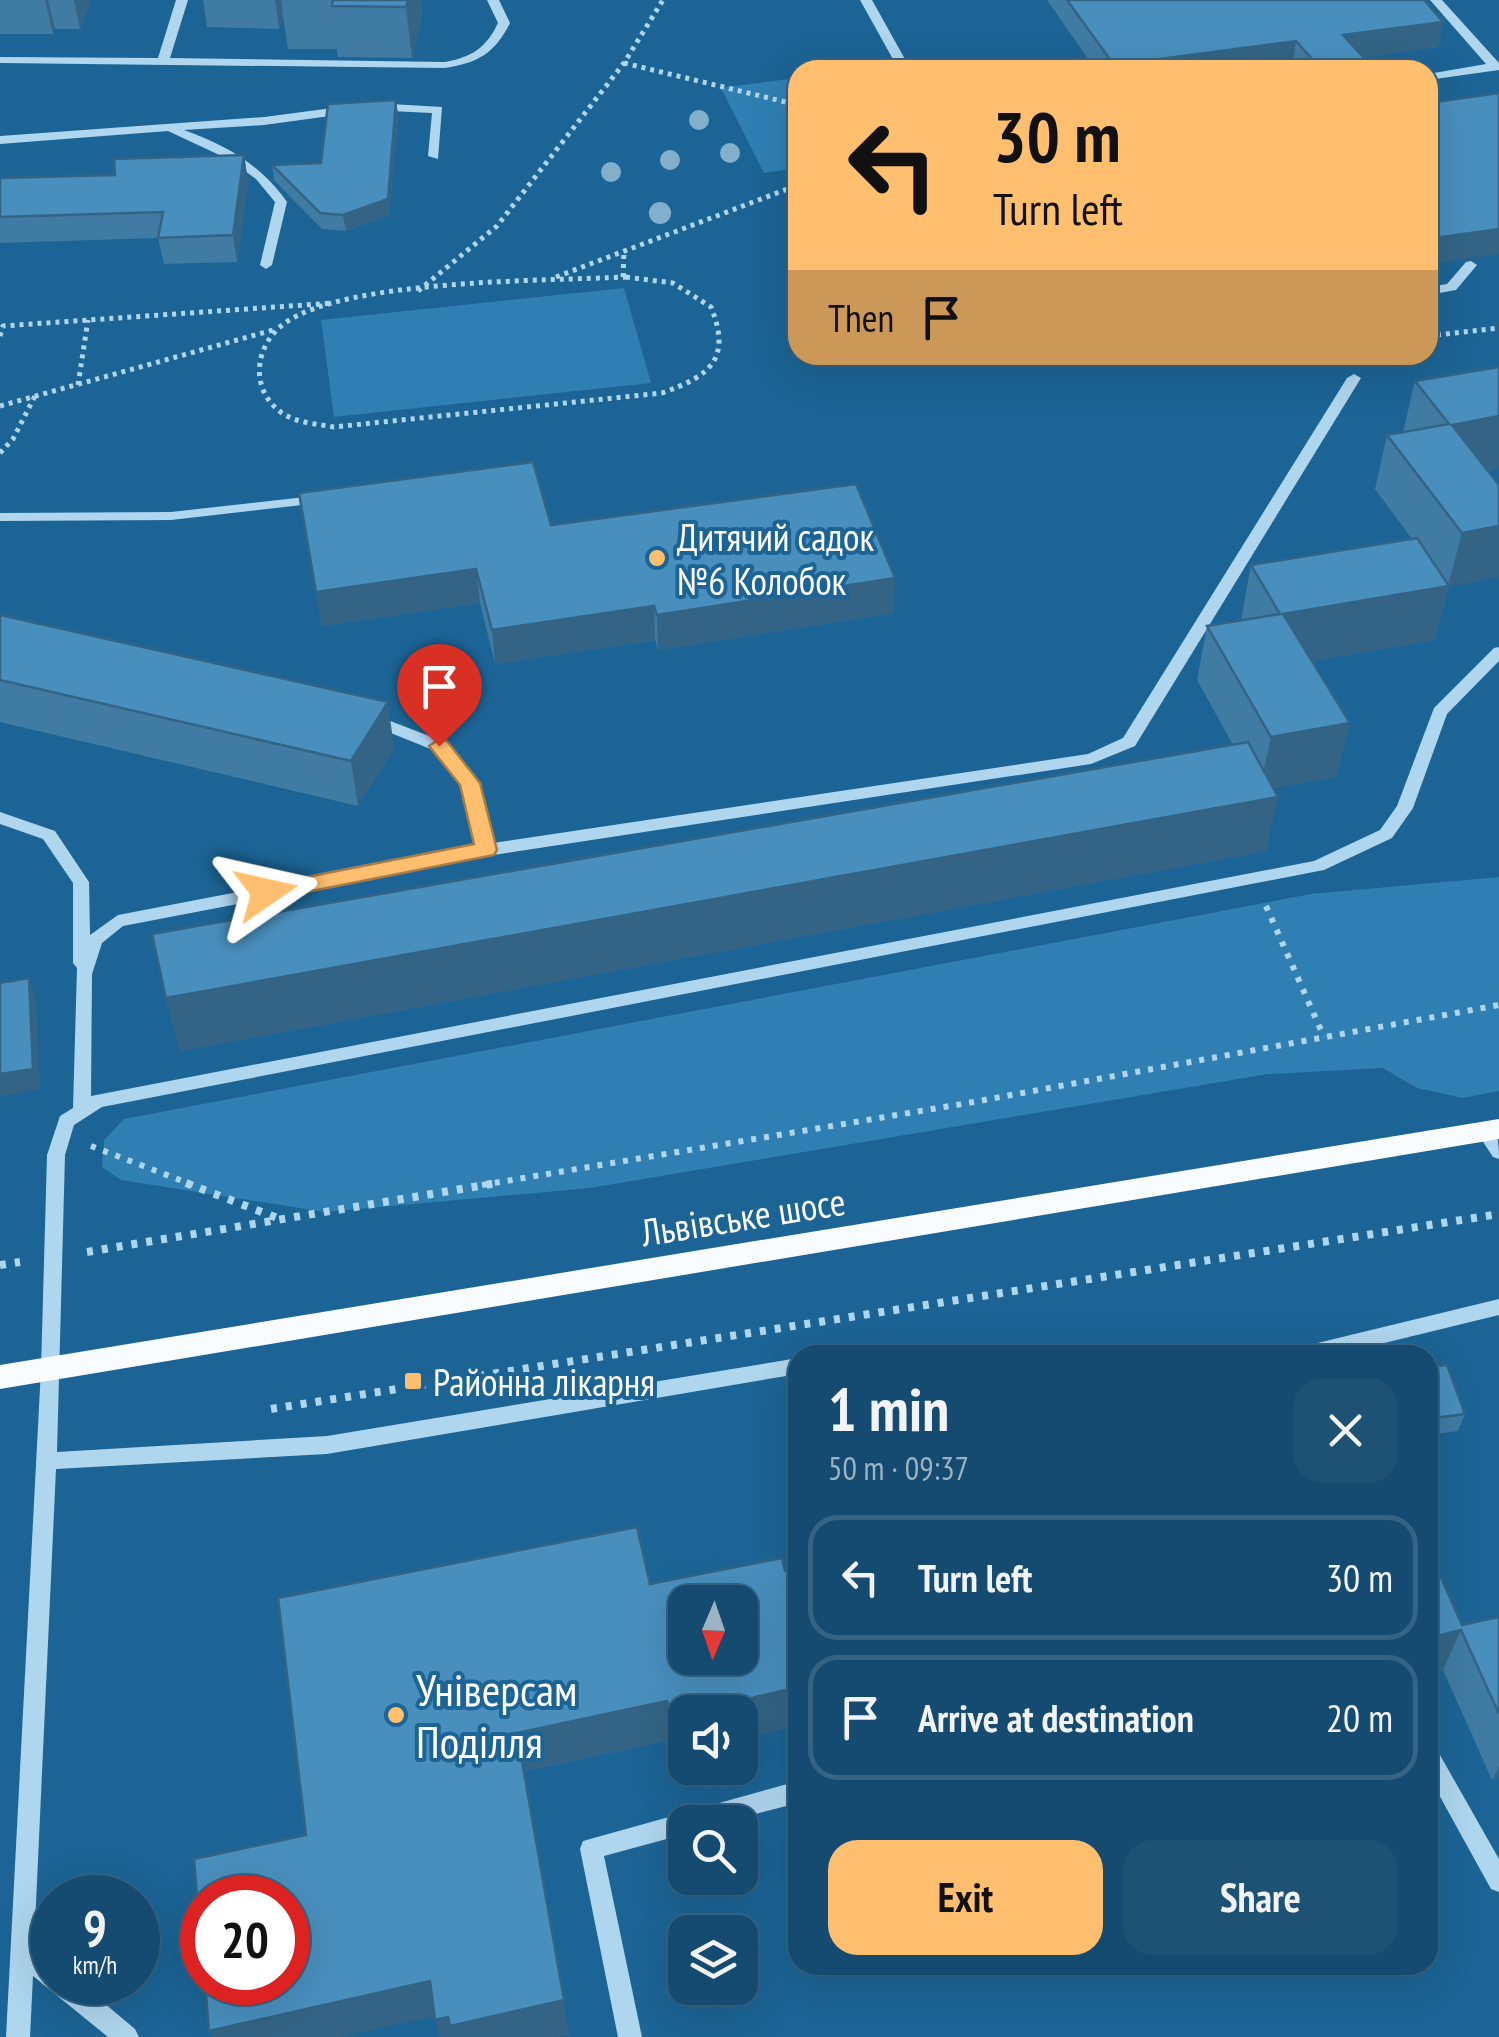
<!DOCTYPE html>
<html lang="en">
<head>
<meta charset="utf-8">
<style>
	:root { --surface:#154b70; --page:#1e5275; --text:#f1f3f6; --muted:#9db3c3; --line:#346383; --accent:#ffbf6e }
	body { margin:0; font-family:"PT Sans Narrow",sans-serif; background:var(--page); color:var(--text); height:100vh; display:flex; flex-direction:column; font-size:38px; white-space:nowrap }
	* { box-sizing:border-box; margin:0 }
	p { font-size:32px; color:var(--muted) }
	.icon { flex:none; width:55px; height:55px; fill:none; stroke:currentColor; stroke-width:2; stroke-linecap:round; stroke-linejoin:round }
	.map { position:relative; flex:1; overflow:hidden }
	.sheet { position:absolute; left:788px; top:1345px; width:650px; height:630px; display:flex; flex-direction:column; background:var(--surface); border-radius:30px; box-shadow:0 10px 40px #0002,0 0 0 2px var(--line) }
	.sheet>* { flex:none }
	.banner { position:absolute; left:788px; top:60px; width:650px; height:305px; border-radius:30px; box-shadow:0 10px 40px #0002,0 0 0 2px var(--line); background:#ffbf6e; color:#111; overflow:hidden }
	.needle { width:65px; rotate:182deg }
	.fabs { position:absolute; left:668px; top:1585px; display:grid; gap:20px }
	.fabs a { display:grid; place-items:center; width:90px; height:90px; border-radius:20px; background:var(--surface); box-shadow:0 10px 40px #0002,0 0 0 2px var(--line); font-size:50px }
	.speed { position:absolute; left:30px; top:1875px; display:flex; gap:20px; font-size:50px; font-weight:700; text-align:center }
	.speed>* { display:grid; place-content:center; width:130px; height:130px; border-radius:50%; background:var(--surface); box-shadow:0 10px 40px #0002,0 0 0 2px var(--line); line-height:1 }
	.speed small { font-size:25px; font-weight:400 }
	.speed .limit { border:15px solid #d22; background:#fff; color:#111 }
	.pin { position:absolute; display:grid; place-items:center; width:85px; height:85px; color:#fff; margin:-102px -42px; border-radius:50% 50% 50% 0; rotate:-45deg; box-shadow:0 0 10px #0007 }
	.pin .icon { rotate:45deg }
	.me { position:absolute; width:110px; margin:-55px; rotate:79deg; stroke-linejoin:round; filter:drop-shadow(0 0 8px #0008) }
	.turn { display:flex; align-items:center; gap:35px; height:210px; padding:0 40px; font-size:45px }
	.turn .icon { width:130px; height:130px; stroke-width:2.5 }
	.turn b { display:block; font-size:70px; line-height:85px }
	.then { display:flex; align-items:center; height:95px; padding:0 40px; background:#0003; gap:20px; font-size:38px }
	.round { display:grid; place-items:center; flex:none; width:105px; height:105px; border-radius:30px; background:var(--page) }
	.summary { display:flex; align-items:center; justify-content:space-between; height:170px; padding:0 40px }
	h1 { font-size:60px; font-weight:700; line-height:75px }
	.primary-button { display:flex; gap:20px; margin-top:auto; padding:20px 40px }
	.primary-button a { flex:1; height:115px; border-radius:30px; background:var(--accent); color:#111; font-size:40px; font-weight:700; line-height:115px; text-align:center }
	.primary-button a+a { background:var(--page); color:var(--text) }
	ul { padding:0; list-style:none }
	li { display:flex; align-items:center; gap:30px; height:125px; margin:0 20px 15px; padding:0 20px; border:5px solid var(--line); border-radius:30px }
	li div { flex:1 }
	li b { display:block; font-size:38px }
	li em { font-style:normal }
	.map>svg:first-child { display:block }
	.green { fill:#307fb3 }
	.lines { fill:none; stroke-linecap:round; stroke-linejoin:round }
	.path-far2 { stroke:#afd6ef; stroke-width:5; stroke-dasharray:4 5; stroke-linecap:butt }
	.path-far1 { stroke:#afd6ef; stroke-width:6; stroke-dasharray:5 8; stroke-linecap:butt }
	.path { stroke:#afd6ef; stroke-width:8; stroke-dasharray:6 9; stroke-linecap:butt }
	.minor { fill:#afd6ef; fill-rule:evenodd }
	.major { fill:#f8fcff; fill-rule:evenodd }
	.tree { fill:#82afcd }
	.wall { fill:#3f7ba3 }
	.shaded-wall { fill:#336485 }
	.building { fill:#498fbe; stroke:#336485; stroke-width:2.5; fill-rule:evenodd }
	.route { fill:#ffbf6e; stroke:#a67c48; stroke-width:2.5 }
	.poi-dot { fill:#ffbf6e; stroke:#1c6495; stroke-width:4 }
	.labels { text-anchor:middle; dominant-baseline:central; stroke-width:8; stroke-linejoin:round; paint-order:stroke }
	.poi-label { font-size:38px; fill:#fff; stroke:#1c6495; text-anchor:start }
	.street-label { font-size:38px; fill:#fff; stroke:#1c6495 }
	.near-poi-label { font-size:45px; fill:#fff; stroke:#1c6495; text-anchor:start }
</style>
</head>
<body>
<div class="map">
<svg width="1499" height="2037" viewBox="0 0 1499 2037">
	<rect width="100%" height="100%" fill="#1c6495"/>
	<path class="green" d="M797,78v90l-33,5 -43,-85z
		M624,288l27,95 -317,34 -13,-97z
		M1499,877v214l-36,7 -46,-10 -34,-20 -115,6 -678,114 -265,24 -204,-32 -19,-13 2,-27 20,-21 1187,-225z"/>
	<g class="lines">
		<path class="path-far2" d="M624,63l174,42
			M556,277l242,-92
			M623,277l1,-26
			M626,277l47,6 38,24c21,52 -1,69 -49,86l-328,34c-17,-3 -37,-4 -52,-14 -33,-23 -28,-68 3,-90 62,-44 261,-42 341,-46z
			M418,291l79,-65 127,-163 39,-63
			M0,336l3,-10 330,-23
			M1428,336l71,-8
			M78,385l10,-65
			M0,406l273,-76
			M0,453l13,-14 22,-43"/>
		<path class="path-far1" d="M1266,906l58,131
			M91,1146l102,39
			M482,1185l486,-82 531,-98"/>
		<path class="path" d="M186,1183l94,36
			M87,1252l410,-69
			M0,1265l20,-3
			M271,1409l1228,-195"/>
		<path class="minor" d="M176,0h12l-18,58 275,4c27,-5 41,-14 53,-39l-11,-23h12l11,23c-15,30 -32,40 -65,45l-445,-5v-6l158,1z
			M860,0h12l39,70h-12z
			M1430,0h12l57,63v7l-71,10v-6l58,-10z
			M374,103l68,4 -4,52 -10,-3 4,-43 -62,-3v-6z
			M348,106l6,4 -2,3 -88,12 -80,5c42,15 77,35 103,72l-15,63 -6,4 -6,-4 15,-63 -19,-23 -26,-19 -62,-29 -168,13v-8l264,-19z
			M1471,261l6,4 -21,25 -28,5v-8l19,-3 19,-22z
			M1354,374l7,4 -226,368 -44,18 -604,92 -364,70 -21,17 -10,31 -1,122 1223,-235 66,-31 17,-24 37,-98 60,-60 5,-1v14l-52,53 -34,94 -21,30 -68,32 -1222,237 -28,18 -9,30 -8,297 270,-16 471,-78v16l-471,80 -271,15 -22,478 18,15v20h27l56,47 4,8h-31l-75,-61 -3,61h-24l35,-668 6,-214 13,-39 13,-8 4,-140 -4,-5v-80l-30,-44 -43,-15v-12l55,19 34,51 1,53 28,-20 360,-69 -16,-61 -29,-35 -67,-27 -2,-4 2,-4 6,-1 73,28 33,41 15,60 595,-89 35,-16 224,-360z
			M323,495l7,4 -2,3 -157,18 -171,1v-8l171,-1z
			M1485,1124c14,5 14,21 14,35l-6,-2 -17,-26 3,-5z
			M1499,1299v16l-164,40h-44l3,-6 7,-2z
			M1428,1745l8,3 63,111v33l-8,-3 -63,-114z
			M798,1781v22l-74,19h-39v12l-81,22 38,181h-24l-38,-188 3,-8z"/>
		<path class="major" d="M1499,1119v20l-1499,250v-24z"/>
	</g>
	<g class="tree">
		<circle cx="699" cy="120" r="10"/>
		<circle cx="730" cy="153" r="10"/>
		<circle cx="670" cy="160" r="10"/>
		<circle cx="611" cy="172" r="10"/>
		<circle cx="660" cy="213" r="11"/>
	</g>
	<path class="wall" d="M0,0h91l-11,29h-25l-2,5h-53z
		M203,0h218l1,14 -10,44 -74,-1 -1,-8h-49l-5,-32 -4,12 -72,-2z
		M1047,0h377l19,22 -5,25 -75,10 12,13h-80l-3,-4 -28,4h-168z
		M396,100l2,15 -9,100 -43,16 -24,-2 -48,-49 -2,-15 49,-2z
		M244,155l4,26 -11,81 -73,2 -6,-26 -158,5v-65l115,-3z
		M1499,367v100l-12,3 -38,117 -15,53 -122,21 24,116 -63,11 -7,63 -1086,200 -14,-53 1067,-253 -36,-65 10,-54 34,-6 10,-55 161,-26 -37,-50 12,-54 16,-3 12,-51z
		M299,493l252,32 343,88 -236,37 -3,-10 -160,24 -15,-61 -158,23z
		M0,615l394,133 -36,58 -358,-84z
		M1428,1367l37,47 -7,17 -30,4z
		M1428,1548l34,77 37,-8v161l-7,2 -49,-110 -15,3z
		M785,1571l13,154 -58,14v-27l-66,43 -4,-15 -146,31 45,263 -15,3h-114l-5,-21 -129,-181 344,-251z"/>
	<path class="shaded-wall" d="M45,0h3l7,29 -2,5z
		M74,0h17l-11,29z
		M275,0h6l2,17 -4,12z
		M408,0h13l1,14 -10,44 -6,-51z
		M1443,22l-5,25 -100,13 5,-25z
		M1296,41l-4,25 -28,4h-151l1,-5z
		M396,100l2,15 -9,100 -43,16 -3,-16z
		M244,155l4,26 -11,81 -4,-27z
		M1499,229v25l-71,11v-26z
		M1499,416v51l-61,12 14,-54z
		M1499,526v51l-50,10 -15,53 -163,28 12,-54 165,-28 14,-53z
		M476,569l4,34 -158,23 -6,-34z
		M895,578l-1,35 -236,37 -1,-35z
		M654,606l1,34 -160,24 -3,-34z
		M388,702l6,46 -36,58 -7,-45z
		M1350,723l-14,54 -77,14 12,-54z
		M1278,797l-12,54 -1086,200 -14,-53z
		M29,978l7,21 4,90 -40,7v-22z
		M1461,1630l-18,40 -15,3v-35z
		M798,1687v38l-58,14v-27h-50z
		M667,1701l3,39 -147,31 -6,-38z
		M685,1714v38l-11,3 -2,-38z
		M1499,1766v12l-7,2z
		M430,1981l9,34 -99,22h-128l-3,-6z
		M564,2000l5,34 -15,3h-114l-5,-17z"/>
	<path class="building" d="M333,0h75l-2,7 -74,-1z
		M1067,0h357l19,22 -100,13 32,35h-53l-26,-29 -182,24z
		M1499,93v136l-71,10v-136z
		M396,100l-8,99 -45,16 -23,-2 -48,-48 49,-2 7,-59z
		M244,155l-11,80 -75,3 5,-26 -163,5v-39l115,-3 -1,-16z
		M1499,367v49l-47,9 47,60v41l-37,7 -75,-98 62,-11 -34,-43z
		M533,462l18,63 305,-41 39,94 -238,37 -3,-9 -162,24 -16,-61 -160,23 -17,-99z
		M1417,538l32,48 -166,28 67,109 -79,14 -64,-111 73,-12 -29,-49z
		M0,615l388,87 -37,59 -351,-81z
		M1248,742l30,55 -1112,201 -14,-64z
		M29,978l4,91 -33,5v-91z
		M1447,1365l18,49 -37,5v-52z
		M637,1527l13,57 132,-26 3,13 13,-3v119l-126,30 -5,-16 -150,32 47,267 -114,26 -2,-9 -13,3 -5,-39 -221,50 -4,-49h83v-84h-86v57l-8,-96 112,-24 -28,-237zM685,1602h55v56h-55z
		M1428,1548l34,77 37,-8v97l-38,-84 -33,8z"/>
	<path class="route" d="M439,739l8,2 33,42 17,67 -3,5 -228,45 -8,-2 -3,-6 3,-5 8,-2 208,-41 -14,-59 -31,-39z"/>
	<g class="poi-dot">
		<circle cx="657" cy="558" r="10"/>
		<rect x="403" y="1371" width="20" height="20" rx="5"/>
		<circle cx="396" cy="1715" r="10"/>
	</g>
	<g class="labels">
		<g class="poi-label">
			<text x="677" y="536">Дитячий садок<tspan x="677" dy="44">№6 Колобок</tspan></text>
			<text x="433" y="1381">Районна лікарня</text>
		</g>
		<g class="street-label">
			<text transform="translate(743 1216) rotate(-9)">Львівське шосе</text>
		</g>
		<g class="near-poi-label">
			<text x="416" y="1689">Універсам<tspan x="416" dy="52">Поділля</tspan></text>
		</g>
	</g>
</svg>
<div class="fabs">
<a><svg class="needle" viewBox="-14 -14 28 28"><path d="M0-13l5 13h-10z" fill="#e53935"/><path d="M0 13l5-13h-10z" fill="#9db3c3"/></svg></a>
<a><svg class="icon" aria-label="sound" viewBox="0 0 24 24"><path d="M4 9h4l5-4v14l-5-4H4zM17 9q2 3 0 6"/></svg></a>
<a><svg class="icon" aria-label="search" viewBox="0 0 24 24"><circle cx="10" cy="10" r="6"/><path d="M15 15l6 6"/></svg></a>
<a><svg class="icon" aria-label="layers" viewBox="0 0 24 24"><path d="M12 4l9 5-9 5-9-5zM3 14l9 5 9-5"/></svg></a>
</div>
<div class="speed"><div>9<small>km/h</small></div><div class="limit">20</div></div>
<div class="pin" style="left:439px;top:746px;background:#d93025"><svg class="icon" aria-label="arrive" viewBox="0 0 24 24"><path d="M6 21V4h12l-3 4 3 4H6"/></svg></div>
<svg class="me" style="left:266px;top:892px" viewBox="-20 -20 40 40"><path d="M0-17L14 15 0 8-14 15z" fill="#ffbf6e" stroke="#fff" stroke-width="4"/></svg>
<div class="banner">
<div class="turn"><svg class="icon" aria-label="left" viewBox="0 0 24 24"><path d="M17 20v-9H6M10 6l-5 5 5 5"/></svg><div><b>30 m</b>Turn left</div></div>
<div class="then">Then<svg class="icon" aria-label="arrive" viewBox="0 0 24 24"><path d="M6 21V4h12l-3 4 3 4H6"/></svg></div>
</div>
<section class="sheet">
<div class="summary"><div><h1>1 min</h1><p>50 m · 09:37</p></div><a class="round"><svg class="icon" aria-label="close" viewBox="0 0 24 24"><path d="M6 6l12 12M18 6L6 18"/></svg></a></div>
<ul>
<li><svg class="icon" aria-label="left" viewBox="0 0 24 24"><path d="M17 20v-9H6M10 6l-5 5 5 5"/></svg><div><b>Turn left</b></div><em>30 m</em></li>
<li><svg class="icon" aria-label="arrive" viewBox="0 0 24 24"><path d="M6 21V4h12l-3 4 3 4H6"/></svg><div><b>Arrive at destination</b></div><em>20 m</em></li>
</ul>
<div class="primary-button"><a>Exit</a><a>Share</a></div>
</section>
</div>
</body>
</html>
